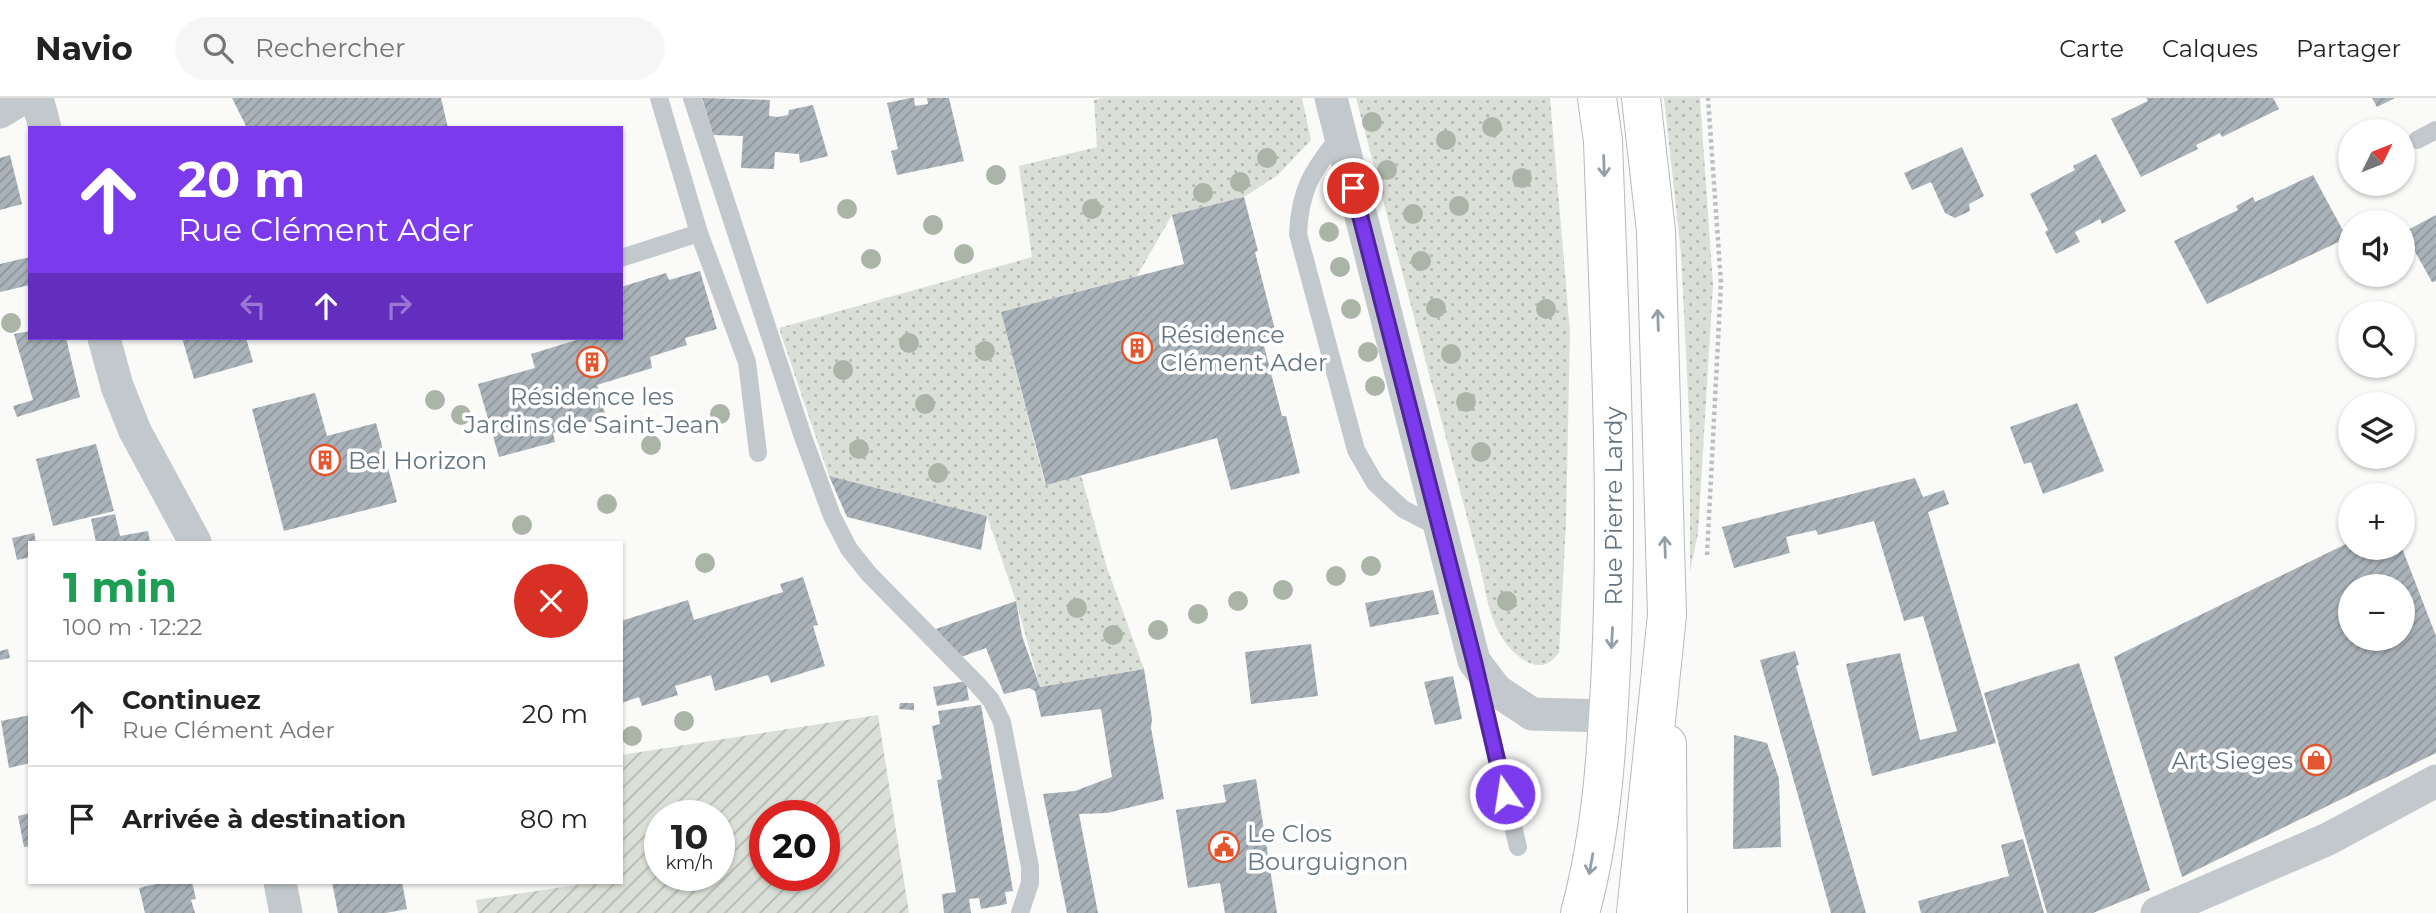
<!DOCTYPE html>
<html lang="fr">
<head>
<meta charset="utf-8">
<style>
	:root { --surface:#fff; --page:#f6f6f6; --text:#222; --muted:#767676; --line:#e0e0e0 }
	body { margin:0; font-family:Montserrat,sans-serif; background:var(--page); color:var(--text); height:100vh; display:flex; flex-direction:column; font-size:26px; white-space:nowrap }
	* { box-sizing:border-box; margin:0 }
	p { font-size:23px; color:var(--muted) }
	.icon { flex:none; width:38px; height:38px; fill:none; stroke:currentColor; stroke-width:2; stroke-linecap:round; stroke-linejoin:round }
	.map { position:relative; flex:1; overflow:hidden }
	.side { position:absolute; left:28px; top:443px; width:595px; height:343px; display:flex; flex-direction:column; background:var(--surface); border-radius:0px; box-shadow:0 2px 5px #0004 }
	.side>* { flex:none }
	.hud { position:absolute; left:28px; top:28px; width:595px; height:214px; border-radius:0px; box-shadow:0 2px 5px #0004; background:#7c3aed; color:#fff; overflow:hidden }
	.needle { width:46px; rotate:47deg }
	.tools { position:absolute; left:2338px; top:21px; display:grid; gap:14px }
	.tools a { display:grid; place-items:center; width:77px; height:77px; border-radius:50%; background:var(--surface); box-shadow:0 2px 5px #0004; font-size:35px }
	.speed { position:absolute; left:644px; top:702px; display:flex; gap:14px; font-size:35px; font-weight:700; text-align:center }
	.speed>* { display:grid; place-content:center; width:91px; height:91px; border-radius:50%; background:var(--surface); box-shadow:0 2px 5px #0004; line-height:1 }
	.speed small { font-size:18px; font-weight:400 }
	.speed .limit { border:10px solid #d22; background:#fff; color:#111 }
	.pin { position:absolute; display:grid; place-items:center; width:60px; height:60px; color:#fff; margin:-30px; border:4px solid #fff; border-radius:50%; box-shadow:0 2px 7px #0007 }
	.me { position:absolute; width:77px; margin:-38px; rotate:347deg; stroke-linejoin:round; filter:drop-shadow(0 0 5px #0008) }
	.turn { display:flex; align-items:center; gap:24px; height:147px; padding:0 35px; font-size:32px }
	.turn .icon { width:91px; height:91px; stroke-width:2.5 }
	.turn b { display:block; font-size:49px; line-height:60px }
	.lanes { display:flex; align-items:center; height:66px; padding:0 35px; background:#0003; justify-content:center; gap:35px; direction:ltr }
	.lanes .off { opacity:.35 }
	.round { display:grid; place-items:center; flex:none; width:74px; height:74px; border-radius:37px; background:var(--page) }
	.overview { display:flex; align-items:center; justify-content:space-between; height:119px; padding:0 35px }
	h1 { font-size:42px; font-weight:700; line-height:52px; color:#1e9e55 }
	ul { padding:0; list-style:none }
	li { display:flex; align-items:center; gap:21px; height:105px; padding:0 35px; border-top:2px solid var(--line) }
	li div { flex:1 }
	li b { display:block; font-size:26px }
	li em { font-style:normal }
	header { display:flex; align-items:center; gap:42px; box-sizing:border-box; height:98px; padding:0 35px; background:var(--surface); border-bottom:2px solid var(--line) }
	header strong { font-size:33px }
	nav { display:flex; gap:38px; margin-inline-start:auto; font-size:24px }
	.search { width:490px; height:63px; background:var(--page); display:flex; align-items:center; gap:18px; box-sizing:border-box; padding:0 24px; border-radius:38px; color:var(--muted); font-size:26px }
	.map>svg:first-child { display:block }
	.grass { fill:url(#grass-dots) }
	.garden { fill:url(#garden-furrows); fill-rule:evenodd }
	.building { fill:url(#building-hatch); fill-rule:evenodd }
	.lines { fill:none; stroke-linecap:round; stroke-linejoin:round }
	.secondary-casing { stroke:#b3babf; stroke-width:40 }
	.primary-casing { stroke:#b5babe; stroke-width:40 }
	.path { stroke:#bbbfc2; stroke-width:4.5; stroke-dasharray:3.5 3.5; stroke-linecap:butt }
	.service { stroke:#c3c8cc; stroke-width:18 }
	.minor { stroke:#c3c8cc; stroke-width:33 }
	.secondary { stroke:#fff; stroke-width:38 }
	.primary { stroke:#fff; stroke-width:38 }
	.tree { fill:#aab4a7 }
	.oneway { stroke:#939fa8 }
	.route-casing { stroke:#51269a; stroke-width:18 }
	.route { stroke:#7c3aed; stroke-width:12 }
	.labels { text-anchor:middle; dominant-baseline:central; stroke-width:7; stroke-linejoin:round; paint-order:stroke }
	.poi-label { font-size:24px; fill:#657683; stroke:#fff; text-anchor:start }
	.street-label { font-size:24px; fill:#657683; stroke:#fff }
</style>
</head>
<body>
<header>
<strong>Navio</strong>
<div class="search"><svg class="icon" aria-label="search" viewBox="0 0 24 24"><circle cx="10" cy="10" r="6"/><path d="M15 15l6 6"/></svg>Rechercher</div>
<nav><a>Carte</a><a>Calques</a><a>Partager</a></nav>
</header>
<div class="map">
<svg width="2436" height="815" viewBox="0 0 2436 815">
	<defs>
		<pattern id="grass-dots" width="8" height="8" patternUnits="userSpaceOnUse" patternTransform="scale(1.75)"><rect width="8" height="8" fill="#dadfd7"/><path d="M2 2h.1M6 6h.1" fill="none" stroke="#b4b9b4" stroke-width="1.8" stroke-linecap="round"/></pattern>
		<pattern id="garden-furrows" width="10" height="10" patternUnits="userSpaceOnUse" patternTransform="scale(1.75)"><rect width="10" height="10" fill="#dadfd7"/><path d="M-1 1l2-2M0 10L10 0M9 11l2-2" fill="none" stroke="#b4b9b4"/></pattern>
		<pattern id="building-hatch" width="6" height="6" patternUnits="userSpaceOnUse" patternTransform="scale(1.75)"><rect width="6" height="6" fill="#aab3b9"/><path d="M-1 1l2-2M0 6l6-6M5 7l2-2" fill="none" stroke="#8e969c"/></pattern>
	</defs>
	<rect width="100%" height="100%" fill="#fafaf8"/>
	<path class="grass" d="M1103,0h199l9,42 -33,35 -34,22 -72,18 -35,61 -136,36 44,172 36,-9 26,93 37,101 -104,18 -24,-86 -29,-85 -158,-40 -50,-148 253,-71 -13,-91 78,-19 -3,-47z
		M1356,0h194l20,234 -4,191 -7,130c-3,3 -8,9 -13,11 -9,3 -18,-1 -25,-6 -28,-20 -34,-57 -40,-88z
		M1664,0h36l13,187 -15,248 -8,38v-136l-9,-182z"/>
	<path class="garden" d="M878,617l31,198h-431l-2,-13 120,-18h25v-127zM660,718h59v59h-59zM765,718h59v59h-59z"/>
	<path class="building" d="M232,0h209l7,30h-201z
		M702,0l68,2 -1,16 9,1 10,-2 1,-5 24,-5 15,51 -28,7 -1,-9 -24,-2 -1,17 -33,-1 2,-32 -30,-1z
		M910,0h4l1,8 13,-2 -1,-6h22l15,63 -67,14 -6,-24 7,-2 -11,-46z
		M2146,0h127l6,11 -57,28 -2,-4 -24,12 2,4 -57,28 -30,-58 37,-18z
		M2372,0h23l-18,9z
		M1962,49l22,49 -15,8 1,7 -15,7 -10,-5 -14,-31 -19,8 -8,-17z
		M2096,56l30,57 -24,13 -2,-5 -25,13 5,10 -24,12 -11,-22 3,-2 -18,-36 45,-24 -2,-4z
		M10,57l12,49 -22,6v-52z
		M2313,77l34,63 -140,66 -33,-63 64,-31 -2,-4 17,-9 2,5z
		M1244,99l14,54 -3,1 21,82 -14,4 20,78h4l14,57 -69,17 -14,-52 -171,47 -45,-173 183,-48 -12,-49z
		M2436,117v66l-4,1 -28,-50z
		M30,159v28l-30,7v-28z
		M700,173l17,58 -32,9 2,7 -37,12 2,11 -55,17 9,32 -53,16 2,9 -56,15 -21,-73 57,-16 -4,-14 52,-16h38v-51l45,-14 3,7z
		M30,233v7h36l14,59 -63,20 -4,-11 20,-6 -19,-66z
		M182,240h64l7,24 -59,17z
		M315,295l12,43 49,-13 21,79 -113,29 -32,-122z
		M2077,305l27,68 -61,23 -12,-32 -7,2 -14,-37z
		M96,346l18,67 -61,15 -17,-67z
		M829,378l158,40 -6,34 -134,-33z
		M1915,380l8,19 21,-7 5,14 -21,8 68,231 -124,33 -26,-112 54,-11 20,87 37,-9 -34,-115 -19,5 -30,-100 -56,14 -2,-5 -30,7 4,16 -56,15 -12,-41z
		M115,416l5,22 28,-5 2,11h-54l-5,-23z
		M34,435l2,9h-6v15l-13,3 -5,-22z
		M2350,444v6h52l34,88v117l-254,124 -68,-220zM2350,488h53v53h-53z
		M803,479l15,48 -5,1 12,40 -54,17 -3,-8 -53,16 -4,-16 -36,11 3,9 -36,11 -3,-9 -18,6v-82l67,-21 6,20 89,-28 -3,-8z
		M1433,492l6,24 -69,13 -5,-24z
		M1016,503l6,35 18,51 104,-18 8,50 -1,9 13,71 -57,14 -28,1 19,99h-31l-24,-119 32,-3 37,-14 -11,-68 -60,8 -6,-26 -6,-3 -25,6 -18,-46 -25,9 -25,-28z
		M1311,546l7,52 -67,8 -6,-52z
		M8,551l2,9 -10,2v-9z
		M1795,553l4,14 -3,1 70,247h-35l-57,-203 -14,-50z
		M2079,565l71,227 -57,23h-46l-63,-220z
		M1453,578l9,43 -27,6 -11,-43z
		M966,583l3,19 -32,6 -4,-19z
		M900,605h14v7l-15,-1z
		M981,607l32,186 -8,1 2,12 -26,5 -2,-11 -10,1 2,14h-27l-2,-19 14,-2 -19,-112 5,-1 -10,-53 8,-2 -2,-13z
		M30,617v48l-21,5 -8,-47z
		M1734,637l33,8 12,36 2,68 -48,2z
		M1256,681l21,134h-52l-5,-30 -32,5 -12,-78 50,-8 -3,-17z
		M30,715v33l-6,1 -6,-31z
		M2023,741l21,74h-123l-3,-12 91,-25 -8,-31z
		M164,784h28l4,17 -5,1 4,13h-50l-6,-25z
		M332,784h70l5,27 -21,4h-48z"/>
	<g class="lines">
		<g class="secondary-casing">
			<path id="secondary" d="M1667,646l1,169"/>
		</g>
		<g class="primary-casing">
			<path id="primary" d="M1580,815c22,-80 27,-165 31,-247 8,-175 -2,-350 -8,-525l-6,-43
				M1636,815l31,-298 -11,-384 -15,-133"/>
		</g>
		<path class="path" d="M1707,457l14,-272 -13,-185"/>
		<path class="service" d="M659,0l40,135 48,129 11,91
			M692,0l111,339 29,79 17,33 20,25 108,110 14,16 11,22 28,145v16l-10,30
			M1340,38c-27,34 -40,52 -42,98l58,216 19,33 28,26 37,19
			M2417,42l19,-10
			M621,160l78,-25
			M1478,582l40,167"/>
		<path class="minor" d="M37,0l8,30
			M1331,0l143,563 22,29 36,24 77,2
			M0,14l23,-14
			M104,240l13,48 18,45 60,111
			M280,784l6,31
			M2157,815l171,-74 108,-58"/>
		<use href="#secondary" class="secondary"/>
		<use href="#primary" class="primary"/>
	</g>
	<g class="tree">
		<circle cx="1372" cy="24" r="10"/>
		<circle cx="1492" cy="29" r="10"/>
		<circle cx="1446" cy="42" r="10"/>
		<circle cx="1267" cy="60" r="10"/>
		<circle cx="1387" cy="72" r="10"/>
		<circle cx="996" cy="77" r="10"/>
		<circle cx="1522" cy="80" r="10"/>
		<circle cx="1240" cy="84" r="10"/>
		<circle cx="1203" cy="95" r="10"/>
		<circle cx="1459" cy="108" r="10"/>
		<circle cx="847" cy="111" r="10"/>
		<circle cx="1092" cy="111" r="10"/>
		<circle cx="1413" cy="116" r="10"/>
		<circle cx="933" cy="127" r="10"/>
		<circle cx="1329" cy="134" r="10"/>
		<circle cx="964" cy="156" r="10"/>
		<circle cx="871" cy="161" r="10"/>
		<circle cx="1421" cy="163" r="10"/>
		<circle cx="1340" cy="169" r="10"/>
		<circle cx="1436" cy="210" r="10"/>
		<circle cx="1351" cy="211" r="10"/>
		<circle cx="1546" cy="211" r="10"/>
		<circle cx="11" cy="225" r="10"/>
		<circle cx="909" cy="245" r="10"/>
		<circle cx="985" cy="253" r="10"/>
		<circle cx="1368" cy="254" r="10"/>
		<circle cx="1451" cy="256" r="10"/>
		<circle cx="843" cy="272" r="10"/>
		<circle cx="1375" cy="288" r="10"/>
		<circle cx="435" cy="302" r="10"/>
		<circle cx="1466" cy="304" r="10"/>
		<circle cx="925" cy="306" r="10"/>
		<circle cx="720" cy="316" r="10"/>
		<circle cx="461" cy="317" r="10"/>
		<circle cx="651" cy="347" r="10"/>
		<circle cx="859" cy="351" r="10"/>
		<circle cx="1481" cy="354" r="10"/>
		<circle cx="938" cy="375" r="10"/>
		<circle cx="607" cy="406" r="10"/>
		<circle cx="522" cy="427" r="10"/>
		<circle cx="705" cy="465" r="10"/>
		<circle cx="1371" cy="468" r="10"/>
		<circle cx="1336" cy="478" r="10"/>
		<circle cx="1283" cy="492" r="10"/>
		<circle cx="1238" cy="503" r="10"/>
		<circle cx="1507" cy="503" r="10"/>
		<circle cx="1077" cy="510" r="10"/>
		<circle cx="1198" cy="516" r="10"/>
		<circle cx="1158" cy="532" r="10"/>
		<circle cx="1113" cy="537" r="10"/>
		<circle cx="684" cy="623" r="10"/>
		<circle cx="632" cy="638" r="10"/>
	</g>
	<defs><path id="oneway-shaft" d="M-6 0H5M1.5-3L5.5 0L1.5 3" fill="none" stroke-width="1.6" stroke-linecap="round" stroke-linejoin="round" transform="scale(1.75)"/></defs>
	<g class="oneway">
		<use href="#oneway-shaft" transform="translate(1604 68) rotate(88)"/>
		<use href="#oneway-shaft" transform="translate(1658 222) rotate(-92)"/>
		<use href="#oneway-shaft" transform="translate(1665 449) rotate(-92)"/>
		<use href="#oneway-shaft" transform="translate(1612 540) rotate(93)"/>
		<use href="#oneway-shaft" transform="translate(1591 766) rotate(100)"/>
	</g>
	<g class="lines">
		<g class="route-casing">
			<path id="route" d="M1353,90l121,473 31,133"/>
		</g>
		<use href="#route" class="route"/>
	</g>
	<defs>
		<g id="building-ring" transform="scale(1.575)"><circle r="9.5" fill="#fff" stroke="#e4572e" stroke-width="1.5"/><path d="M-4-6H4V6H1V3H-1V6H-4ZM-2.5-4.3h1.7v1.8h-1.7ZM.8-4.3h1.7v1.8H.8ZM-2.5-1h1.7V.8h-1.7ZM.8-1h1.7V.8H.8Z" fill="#e4572e"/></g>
		<g id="shop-ring" transform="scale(1.575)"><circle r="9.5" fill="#fff" stroke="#e4572e" stroke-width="1.5"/><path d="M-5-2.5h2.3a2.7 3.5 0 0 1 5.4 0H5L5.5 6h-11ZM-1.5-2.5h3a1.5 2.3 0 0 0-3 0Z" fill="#e4572e"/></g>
		<g id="civic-ring" transform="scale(1.575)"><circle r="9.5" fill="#fff" stroke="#e4572e" stroke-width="1.5"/><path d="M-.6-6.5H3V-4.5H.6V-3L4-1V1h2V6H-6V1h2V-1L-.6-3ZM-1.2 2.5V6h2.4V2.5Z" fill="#e4572e"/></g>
	</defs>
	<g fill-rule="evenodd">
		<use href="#building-ring" x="1137" y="250"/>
		<use href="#building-ring" x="592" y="264"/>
		<use href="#building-ring" x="325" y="362"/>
		<use href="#shop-ring" x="2316" y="662"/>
		<use href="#civic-ring" x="1224" y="749"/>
	</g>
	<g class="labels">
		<g class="poi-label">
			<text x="1160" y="236">Résidence<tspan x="1160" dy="28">Clément Ader</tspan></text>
			<text x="592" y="298" text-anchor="middle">Résidence les<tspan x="592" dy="28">Jardins de Saint-Jean</tspan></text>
			<text x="348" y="362">Bel Horizon</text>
			<text x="2293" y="662" text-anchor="end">Art Sieges</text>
			<text x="1247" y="735">Le Clos<tspan x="1247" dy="28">Bourguignon</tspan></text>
		</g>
		<g class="street-label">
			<text transform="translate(1613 408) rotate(-90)">Rue Pierre Lardy</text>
		</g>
	</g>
</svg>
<div class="tools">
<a><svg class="needle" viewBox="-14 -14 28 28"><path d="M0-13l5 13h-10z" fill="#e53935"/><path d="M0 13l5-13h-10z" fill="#767676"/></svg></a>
<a><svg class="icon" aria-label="sound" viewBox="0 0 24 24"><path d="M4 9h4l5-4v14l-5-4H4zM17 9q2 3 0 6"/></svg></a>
<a><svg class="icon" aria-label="search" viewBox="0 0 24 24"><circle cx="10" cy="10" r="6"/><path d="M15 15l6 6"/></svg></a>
<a><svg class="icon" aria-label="layers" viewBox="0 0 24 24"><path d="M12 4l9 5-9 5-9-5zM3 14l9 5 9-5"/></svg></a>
<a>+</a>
<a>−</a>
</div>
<div class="speed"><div>10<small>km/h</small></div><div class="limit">20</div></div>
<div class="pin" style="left:1353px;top:90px;background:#d93025"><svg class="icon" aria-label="arrive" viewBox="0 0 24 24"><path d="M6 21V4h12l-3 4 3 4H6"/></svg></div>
<svg class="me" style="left:1505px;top:696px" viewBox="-20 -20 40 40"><circle r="17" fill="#7c3aed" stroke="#fff" stroke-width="3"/><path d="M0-11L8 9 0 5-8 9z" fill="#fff"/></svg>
<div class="hud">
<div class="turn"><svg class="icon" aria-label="ahead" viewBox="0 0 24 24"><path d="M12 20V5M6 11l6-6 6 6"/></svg><div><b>20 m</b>Rue Clément Ader</div></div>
<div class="lanes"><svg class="icon off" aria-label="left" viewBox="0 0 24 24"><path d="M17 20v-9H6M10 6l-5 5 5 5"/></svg><svg class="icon" aria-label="ahead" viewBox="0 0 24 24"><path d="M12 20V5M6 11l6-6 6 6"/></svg><svg class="icon off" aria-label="right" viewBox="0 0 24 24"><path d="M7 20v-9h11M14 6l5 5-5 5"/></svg></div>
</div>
<section class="side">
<div class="overview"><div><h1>1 min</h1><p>100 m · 12:22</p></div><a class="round" style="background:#d93025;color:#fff"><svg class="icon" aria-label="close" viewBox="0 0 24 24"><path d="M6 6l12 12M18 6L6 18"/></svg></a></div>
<ul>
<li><svg class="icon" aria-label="ahead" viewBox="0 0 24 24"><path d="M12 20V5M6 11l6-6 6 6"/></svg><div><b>Continuez</b><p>Rue Clément Ader</p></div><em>20 m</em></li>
<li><svg class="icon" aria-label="arrive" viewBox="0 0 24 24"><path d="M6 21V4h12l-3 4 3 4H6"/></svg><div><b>Arrivée à destination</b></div><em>80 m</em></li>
</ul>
</section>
</div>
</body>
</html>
